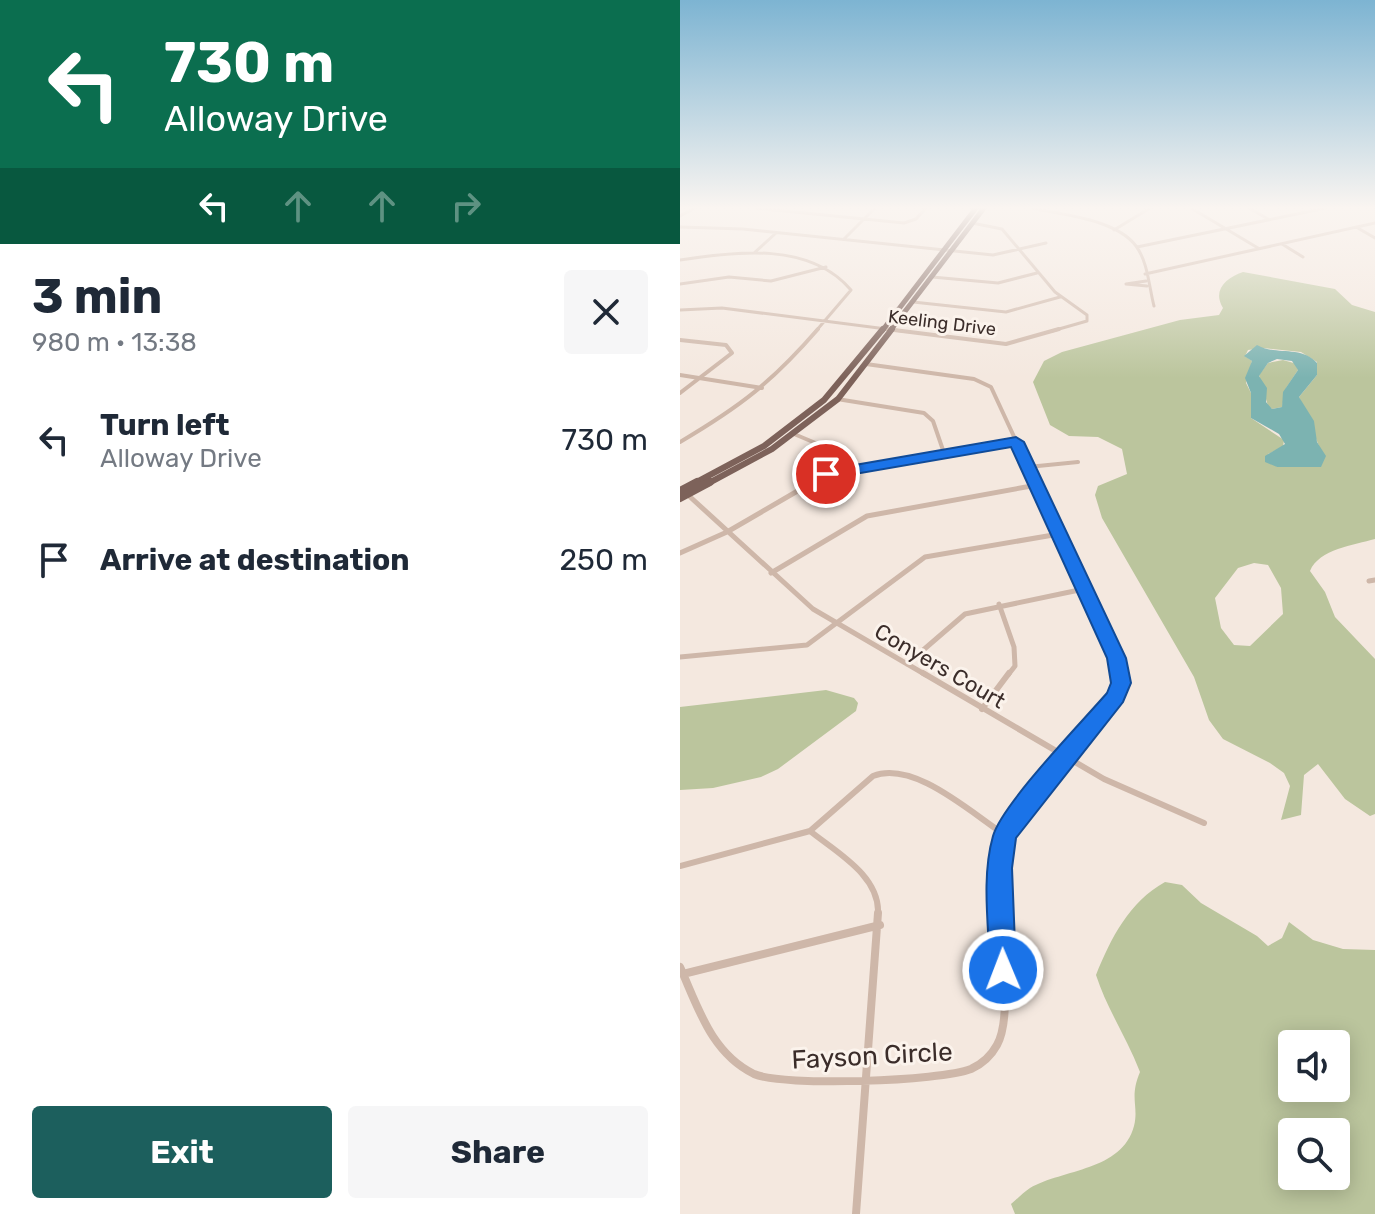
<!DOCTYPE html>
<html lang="en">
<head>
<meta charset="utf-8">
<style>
	:root { --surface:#fff; --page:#f6f6f7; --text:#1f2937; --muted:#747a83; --accent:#1c5f5d }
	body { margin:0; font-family:Rubik,sans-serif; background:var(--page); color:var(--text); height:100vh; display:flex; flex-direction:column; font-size:30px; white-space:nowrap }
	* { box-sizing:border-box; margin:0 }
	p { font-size:26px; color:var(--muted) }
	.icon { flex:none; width:44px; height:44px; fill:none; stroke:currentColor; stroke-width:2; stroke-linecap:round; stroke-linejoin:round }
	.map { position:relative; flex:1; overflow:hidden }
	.details { display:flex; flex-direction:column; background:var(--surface); width:680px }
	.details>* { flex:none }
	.top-card { background:#0b6e4f; color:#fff; overflow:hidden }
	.fabs { position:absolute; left:598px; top:1030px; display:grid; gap:16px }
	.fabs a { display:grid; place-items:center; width:72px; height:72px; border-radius:8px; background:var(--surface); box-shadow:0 4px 20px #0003; font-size:40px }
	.pin { position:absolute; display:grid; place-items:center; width:68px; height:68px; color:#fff; margin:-34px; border:4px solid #fff; border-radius:50%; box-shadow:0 2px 8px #0007 }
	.me { position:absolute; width:88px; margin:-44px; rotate:359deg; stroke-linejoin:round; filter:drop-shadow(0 0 6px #0008) }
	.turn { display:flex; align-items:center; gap:28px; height:168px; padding:0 32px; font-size:36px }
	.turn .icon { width:104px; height:104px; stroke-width:2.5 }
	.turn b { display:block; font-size:56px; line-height:68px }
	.lanes { display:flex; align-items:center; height:76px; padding:0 32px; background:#0003; justify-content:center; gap:40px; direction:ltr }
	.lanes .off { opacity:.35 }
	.round { display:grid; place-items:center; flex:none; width:84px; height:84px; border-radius:8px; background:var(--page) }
	.overview { display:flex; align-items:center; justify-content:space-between; height:136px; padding:0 32px }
	h1 { font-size:48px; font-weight:700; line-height:60px }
	.button { display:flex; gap:16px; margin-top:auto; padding:16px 32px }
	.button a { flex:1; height:92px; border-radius:8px; background:var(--accent); color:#fff; font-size:32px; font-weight:700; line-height:92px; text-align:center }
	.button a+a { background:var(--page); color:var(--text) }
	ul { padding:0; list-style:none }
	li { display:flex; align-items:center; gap:24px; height:120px; padding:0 32px }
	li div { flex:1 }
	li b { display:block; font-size:30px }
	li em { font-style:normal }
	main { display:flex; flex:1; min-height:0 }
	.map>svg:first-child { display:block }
	.green { fill:#bbc59d; fill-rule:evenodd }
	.water { fill:#7cb3b1; fill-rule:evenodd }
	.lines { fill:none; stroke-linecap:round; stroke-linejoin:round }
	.minor-far4 { stroke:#ceb7a9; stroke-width:3 }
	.minor-far3 { stroke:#ceb7a9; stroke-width:4 }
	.minor-far2 { stroke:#ceb7a9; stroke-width:5 }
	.minor-far1 { stroke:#ceb7a9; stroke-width:6 }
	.minor { stroke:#ceb7a9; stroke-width:8 }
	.primary-far2 { stroke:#7d625a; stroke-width:5 }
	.primary-far1 { stroke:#7d625a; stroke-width:6 }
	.primary { stroke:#7d625a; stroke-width:8 }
	.route { fill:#1a73e8; stroke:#114b97; stroke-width:2 }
	.labels { text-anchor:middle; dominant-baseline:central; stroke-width:6; stroke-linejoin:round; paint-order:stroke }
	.far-street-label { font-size:18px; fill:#3b2d2a; stroke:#fbf3ec }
	.street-label { font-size:22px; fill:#3b2d2a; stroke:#fbf3ec }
	.near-street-label { font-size:26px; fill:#3b2d2a; stroke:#fbf3ec }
</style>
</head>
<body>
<main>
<section class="details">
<div class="top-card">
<div class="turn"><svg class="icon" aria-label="left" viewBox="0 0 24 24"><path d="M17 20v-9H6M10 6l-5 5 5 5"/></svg><div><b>730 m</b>Alloway Drive</div></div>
<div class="lanes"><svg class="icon" aria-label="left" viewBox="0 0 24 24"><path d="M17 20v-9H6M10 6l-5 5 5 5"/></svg><svg class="icon off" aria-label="ahead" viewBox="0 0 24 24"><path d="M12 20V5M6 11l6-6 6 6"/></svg><svg class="icon off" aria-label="ahead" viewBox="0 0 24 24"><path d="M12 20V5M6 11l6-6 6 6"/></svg><svg class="icon off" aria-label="right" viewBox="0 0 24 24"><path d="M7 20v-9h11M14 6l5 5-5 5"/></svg></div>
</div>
<div class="overview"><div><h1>3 min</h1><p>980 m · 13:38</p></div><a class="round"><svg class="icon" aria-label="close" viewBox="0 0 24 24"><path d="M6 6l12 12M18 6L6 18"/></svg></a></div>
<ul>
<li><svg class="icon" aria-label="left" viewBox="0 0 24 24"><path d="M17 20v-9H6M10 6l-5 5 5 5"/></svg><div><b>Turn left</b><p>Alloway Drive</p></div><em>730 m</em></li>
<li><svg class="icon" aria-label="arrive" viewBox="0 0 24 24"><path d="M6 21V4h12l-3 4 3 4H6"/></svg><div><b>Arrive at destination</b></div><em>250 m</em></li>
</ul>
<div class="button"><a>Exit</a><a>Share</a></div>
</section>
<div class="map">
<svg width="695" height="1214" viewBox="0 0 695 1214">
	<rect width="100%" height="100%" fill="#f4e8df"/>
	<path class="green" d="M563,272l92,17 17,16 23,7v227c-21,6 -56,10 -65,32l15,21 10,25 40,42v155l-5,2 -25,-17 -27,-35 -14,11 -3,40 -20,5 9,-34 -6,-13 -14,-10 -47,-24 -14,-19 -15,-43 -92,-159 -7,-23 3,-9 29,-12 -5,-25 -24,-12 -29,-1 -19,-11 -17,-43 11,-21 18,-9 118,-32 39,-5 4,-7c-11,-18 3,-30 20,-36zM583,348l38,4 16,10v13l-18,22 22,54 -22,15 -22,1 -9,-13 15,-7 1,-7 -33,-22v-25l-5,-10 6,-22 -7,-5 3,-6zM574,563l14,2 13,23 2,26 -33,32 -16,-1 -13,-17 -6,-30 23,-30z
		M603,360l14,4 1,6 -12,18 -4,19 -10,2 -4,-3 -9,-31 9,-12z
		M146,690l28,8 4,5 -2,8 -78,58 -17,8 -48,11 -33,2v-83z
		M485,882l17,3 19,18 56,33 11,10 14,-8 7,-16 24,18 30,9 32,1v264h-360l-4,-10c6,-5 13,-12 19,-16 33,-19 92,-17 104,-62 5,-20 -5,-28 6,-54 -13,-34 -33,-63 -44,-97 15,-37 33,-73 69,-93zM612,1044h44v44h-44zM612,1132h44v44h-44z"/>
	<path class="water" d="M577,345c19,11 44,0 60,18v12l-18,22 15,24 3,21 9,14 -5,11h-44l-12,-5v-6l20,-12 -6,-10 -28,-16v-25l-6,-15 7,-17 -8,-5zM597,359l15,2 6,9 -15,22 -1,15 -10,2 -6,-7 1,-14 -8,-12 9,-13z"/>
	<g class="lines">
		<path class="minor-far4" d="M75,208l149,15 12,-4 10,-11
			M352,208c30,7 84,11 104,38 12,16 13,41 18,60
			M511,208l67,40
			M569,208l19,11
			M0,216l15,-8
			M292,223l30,6 53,63 32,23v6l-35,10
			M0,227l63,2 250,26 53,-12
			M676,227l19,11
			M434,230l36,-22
			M164,239l31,-31
			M602,244l21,13
			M457,247l189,-39
			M74,253l22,-20
			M0,260c57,-9 130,-18 171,30l-35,41
			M465,274l230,-51
			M252,277l66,6 39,-10
			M466,281l-20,3 21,2
			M0,284l49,-7 42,4 55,-14
			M233,302l93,10 54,-15
			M0,310l42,-2 180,23"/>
		<path class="minor-far3" d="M206,329l120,15 53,-15
			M0,340l46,5 6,8 -52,40
			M186,364l108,15 17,8 45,97
			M0,375l82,13
			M157,399l87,14 9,8 11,32
			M114,434l43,18 12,16
			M0,442c61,-36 92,-60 138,-113
			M348,467l50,-5
			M129,484l17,-10 190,-32"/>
		<path class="minor-far2" d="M355,482l82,176 3,17
			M8,495l125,114 113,66
			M0,553l47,-21 86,-50
			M91,573l96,-57 170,-31
			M689,581l6,-1
			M319,604l15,43 1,19 -7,9
			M0,657l127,-12 118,-88 134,-23
			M227,664l58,-50 119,-25"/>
		<path class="minor-far1" d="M243,673l181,106 100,44
			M302,709l27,-36
			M130,831c26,21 71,45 68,84
			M0,866l130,-35 63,-55c41,-16 98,37 132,59
			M319,915c-1,-25 -4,-56 5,-79 19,-49 77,-100 112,-139l5,-14 -2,-10"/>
		<path class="minor" d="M0,967c18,40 31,86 74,107 29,13 187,7 217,-5 11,-5 20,-13 26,-24 16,-29 3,-97 2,-132
			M3,974l197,-49
			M176,1214l22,-301"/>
		<path class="primary-far2" d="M202,331l94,-123
			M210,331l94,-123"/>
		<path class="primary-far1" d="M13,484l71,-38 60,-46 59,-71
			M27,484l65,-35 66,-50 54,-70"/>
		<path class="primary" d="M0,491l17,-9
			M0,498l30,-16"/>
	</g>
	<linearGradient id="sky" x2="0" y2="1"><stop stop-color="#7db4d2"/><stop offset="0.55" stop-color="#faf5f1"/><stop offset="1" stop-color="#faf5f1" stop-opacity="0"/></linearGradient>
	<rect width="695" height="378" fill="url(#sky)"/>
	<path class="route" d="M336,437l8,5 102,216 5,25 -8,19 -107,136 -4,30 4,102 -4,9 -9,4 -9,-4 -4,-9c-1,-42 -9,-92 3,-134 9,-32 89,-114 114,-143l4,-10 -4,-25 -96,-211 -185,32 -8,-5 8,-4z"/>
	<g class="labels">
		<g class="far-street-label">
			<text transform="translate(262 323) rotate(7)">Keeling Drive</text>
		</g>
		<g class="street-label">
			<text transform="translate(260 666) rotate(30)">Conyers Court</text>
		</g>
		<g class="near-street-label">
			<text transform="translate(192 1056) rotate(-3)">Fayson Circle</text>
		</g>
	</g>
</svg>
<div class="fabs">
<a><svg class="icon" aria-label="sound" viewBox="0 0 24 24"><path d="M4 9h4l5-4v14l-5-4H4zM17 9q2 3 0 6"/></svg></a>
<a><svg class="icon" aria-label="search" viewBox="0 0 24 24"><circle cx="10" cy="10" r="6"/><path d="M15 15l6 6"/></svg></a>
</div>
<div class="pin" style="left:146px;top:474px;background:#d93025"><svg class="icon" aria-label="arrive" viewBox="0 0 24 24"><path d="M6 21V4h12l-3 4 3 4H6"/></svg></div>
<svg class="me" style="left:323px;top:970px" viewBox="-20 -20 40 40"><circle r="17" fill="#1a73e8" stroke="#fff" stroke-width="3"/><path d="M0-11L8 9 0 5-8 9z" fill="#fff"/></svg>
</div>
</main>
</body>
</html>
